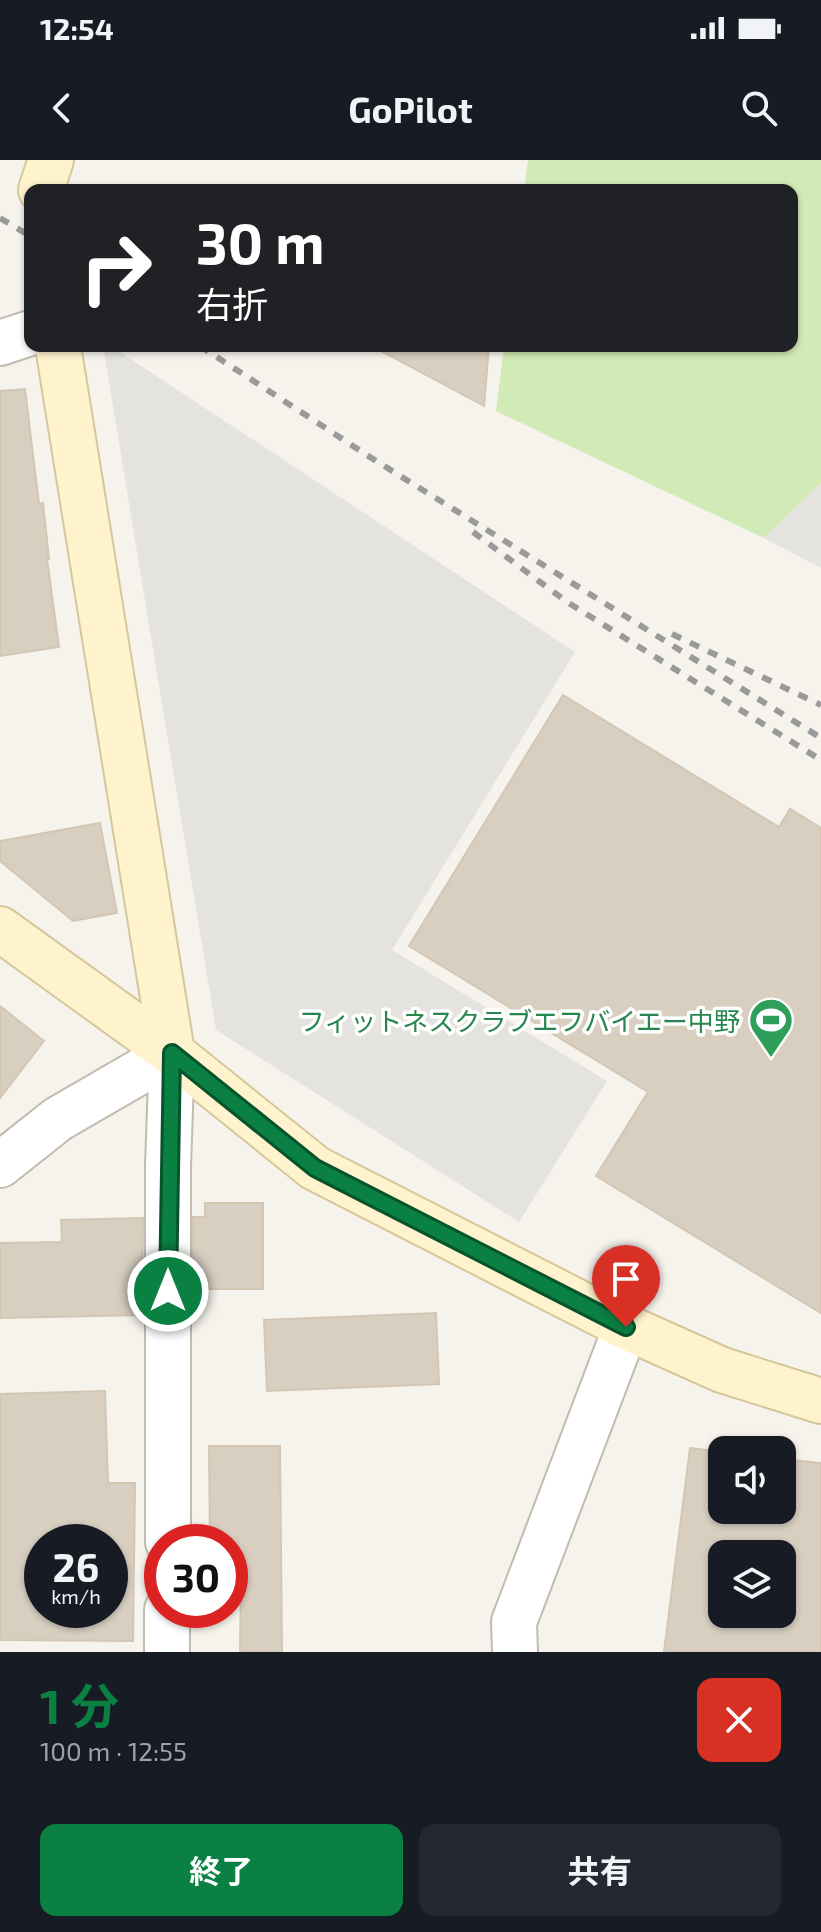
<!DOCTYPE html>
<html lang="ja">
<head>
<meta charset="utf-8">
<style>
	:root { --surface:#171b24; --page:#242831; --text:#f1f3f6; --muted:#9ea1a6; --accent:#0b8043 }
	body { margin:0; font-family:"Exo 2","Noto Sans JP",sans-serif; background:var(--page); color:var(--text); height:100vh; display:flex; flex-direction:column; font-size:30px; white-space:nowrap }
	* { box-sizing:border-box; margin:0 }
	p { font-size:26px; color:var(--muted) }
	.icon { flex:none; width:44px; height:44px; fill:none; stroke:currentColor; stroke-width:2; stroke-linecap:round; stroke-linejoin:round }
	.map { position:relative; height:1492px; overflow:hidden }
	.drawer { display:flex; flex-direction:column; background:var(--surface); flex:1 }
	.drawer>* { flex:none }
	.banner { position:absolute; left:24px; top:24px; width:774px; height:168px; border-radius:16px; box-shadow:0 2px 6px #0004; background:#202124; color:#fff; overflow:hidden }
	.tools { position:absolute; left:708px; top:1276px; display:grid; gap:16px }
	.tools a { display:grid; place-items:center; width:88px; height:88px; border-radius:16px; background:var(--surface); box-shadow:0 2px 6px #0004; font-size:40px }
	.speed { position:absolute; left:24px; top:1364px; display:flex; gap:16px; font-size:40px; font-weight:700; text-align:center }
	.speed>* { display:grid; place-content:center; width:104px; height:104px; border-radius:50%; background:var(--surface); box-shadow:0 2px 6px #0004; line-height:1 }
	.speed small { font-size:20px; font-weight:400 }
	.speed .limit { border:12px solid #d22; background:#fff; color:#111 }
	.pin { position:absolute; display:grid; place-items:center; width:68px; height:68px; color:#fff; margin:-82px -34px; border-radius:50% 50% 50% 0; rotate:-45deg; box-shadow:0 0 8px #0007 }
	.pin .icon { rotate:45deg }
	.me { position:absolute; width:88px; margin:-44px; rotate:0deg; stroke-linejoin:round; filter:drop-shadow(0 0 6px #0008) }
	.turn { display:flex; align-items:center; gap:28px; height:168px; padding:0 40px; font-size:36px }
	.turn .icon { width:104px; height:104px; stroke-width:2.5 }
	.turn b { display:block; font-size:56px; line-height:68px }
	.round { display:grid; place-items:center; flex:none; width:84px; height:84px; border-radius:16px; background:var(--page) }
	.headline { display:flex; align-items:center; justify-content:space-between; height:136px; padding:0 40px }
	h1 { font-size:48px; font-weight:700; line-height:60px; color:var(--accent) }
	.primary-button { display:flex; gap:16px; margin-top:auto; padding:16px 40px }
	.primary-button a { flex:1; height:92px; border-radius:16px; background:var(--accent); color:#fff; font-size:32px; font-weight:700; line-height:92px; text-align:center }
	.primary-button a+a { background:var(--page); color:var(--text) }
	.status { display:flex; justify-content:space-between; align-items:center; height:56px; padding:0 40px; background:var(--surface); direction:ltr }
	.status svg { height:22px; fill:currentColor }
	header { display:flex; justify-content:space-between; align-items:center; height:104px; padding:0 40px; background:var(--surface); font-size:36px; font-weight:700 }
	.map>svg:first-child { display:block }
	.green { fill:#d2eab5 }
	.parking { fill:#e5e3e0 }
	.building { fill:#d8cfc1; stroke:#d3c7b4; stroke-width:2; fill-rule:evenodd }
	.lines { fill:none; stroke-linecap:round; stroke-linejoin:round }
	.street-casing { stroke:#c2bbae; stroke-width:48 }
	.secondary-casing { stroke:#d6c79b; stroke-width:48 }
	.street { stroke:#fff; stroke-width:44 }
	.secondary { stroke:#fff3cd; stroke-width:44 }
	.rail { stroke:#9a9a9a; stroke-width:6; stroke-dasharray:10 10; stroke-linecap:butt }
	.route-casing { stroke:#07532c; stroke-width:20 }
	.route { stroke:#0b8043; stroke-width:14 }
	.labels { text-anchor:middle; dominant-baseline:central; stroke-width:7; stroke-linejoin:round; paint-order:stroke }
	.leisure-label { font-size:26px; fill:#27864d; stroke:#fff; text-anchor:end }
</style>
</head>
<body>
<div class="status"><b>12:54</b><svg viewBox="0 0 49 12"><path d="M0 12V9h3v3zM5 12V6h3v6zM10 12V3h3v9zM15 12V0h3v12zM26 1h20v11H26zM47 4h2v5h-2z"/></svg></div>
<header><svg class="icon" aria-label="back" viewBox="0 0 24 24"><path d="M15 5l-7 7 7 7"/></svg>GoPilot<svg class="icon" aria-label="search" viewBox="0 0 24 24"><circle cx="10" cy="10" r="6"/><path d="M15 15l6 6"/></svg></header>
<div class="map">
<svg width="821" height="1492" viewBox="0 0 821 1492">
	<rect width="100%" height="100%" fill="#f6f3ec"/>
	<path class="green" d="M528,0h293v323l-57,55 -268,-127 8,-65h288v-156h-268z"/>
	<path class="parking" d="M103,186h8l464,306 -183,298 215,131 -88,141 -303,-192z
		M821,323v85l-57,-30z"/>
	<path class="building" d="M372,186h117l-5,60z
		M25,229l14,115 4,-1 6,56h-2l12,88 -59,9v-265z
		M563,535l216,132 11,-18 31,19v485l-225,-137 52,-84 -239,-146z
		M100,663l17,90 -44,8 -73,-60v-20z
		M0,846l44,35 -44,57z
		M205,1043h58v86h-70v-72h12z
		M143,1058l-1,97 -142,3v-75l62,-1 -1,-22z
		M436,1153l3,71 -172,7 -3,-71z
		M105,1231l3,92h27l-2,158 -133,-1v-246zM42,1382h68v68h-68z
		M209,1286h71l2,206h-42l1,-85 -11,1v-26h-20z
		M690,1288l32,4v58h60v-51l39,4v189h-157zM722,1394h60v60h-60z"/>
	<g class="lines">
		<g class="street-casing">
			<path id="street" d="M0,183l30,-10
				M0,1005l58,-46 114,-66
				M168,1382v-376l4,-113
				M167,1492v-42
				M515,1492l-1,-30 112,-295"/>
		</g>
		<g class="secondary-casing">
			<path id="secondary" d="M41,30l10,-30
				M58,186l114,707
				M0,769l172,124 143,115 311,159 96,43 99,31"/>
		</g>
		<use href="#street" class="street"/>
		<use href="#secondary" class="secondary"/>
		<path class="rail" d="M0,58l30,18
			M200,186l173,113 448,279
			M473,372l94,70 254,158
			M672,474l149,71"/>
	</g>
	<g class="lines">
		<g class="route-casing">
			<path id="route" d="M168,1131l4,-238 143,115 311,159"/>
		</g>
		<use href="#route" class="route"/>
	</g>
	<defs>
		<g id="stadium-pin" transform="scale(2.3)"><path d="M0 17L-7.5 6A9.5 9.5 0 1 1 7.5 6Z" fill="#2e9e5b" stroke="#fff"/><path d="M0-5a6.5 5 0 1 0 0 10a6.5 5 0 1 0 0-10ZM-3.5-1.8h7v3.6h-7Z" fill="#fff"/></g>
	</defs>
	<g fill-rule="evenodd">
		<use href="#stadium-pin" x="771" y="860"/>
	</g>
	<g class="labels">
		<g class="leisure-label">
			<text x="740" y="860">フィットネスクラブエフバイエー中野</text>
		</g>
	</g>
</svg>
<div class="tools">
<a><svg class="icon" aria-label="sound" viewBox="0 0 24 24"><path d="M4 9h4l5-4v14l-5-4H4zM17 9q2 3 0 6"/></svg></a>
<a><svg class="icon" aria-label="layers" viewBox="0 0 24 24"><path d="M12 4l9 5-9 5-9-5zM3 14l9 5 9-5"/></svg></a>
</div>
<div class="speed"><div>26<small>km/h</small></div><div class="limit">30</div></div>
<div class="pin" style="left:626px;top:1167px;background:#d93025"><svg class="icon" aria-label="arrive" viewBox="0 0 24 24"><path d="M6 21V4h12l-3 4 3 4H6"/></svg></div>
<svg class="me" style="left:168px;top:1131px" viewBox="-20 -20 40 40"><circle r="17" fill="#0b8043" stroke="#fff" stroke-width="3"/><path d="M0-11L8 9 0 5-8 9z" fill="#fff"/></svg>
<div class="banner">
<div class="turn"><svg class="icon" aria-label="right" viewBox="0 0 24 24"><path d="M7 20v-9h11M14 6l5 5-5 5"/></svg><div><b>30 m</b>右折</div></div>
</div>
</div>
<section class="drawer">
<div class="headline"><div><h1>1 分</h1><p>100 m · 12:55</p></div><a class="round" style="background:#d93025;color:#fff"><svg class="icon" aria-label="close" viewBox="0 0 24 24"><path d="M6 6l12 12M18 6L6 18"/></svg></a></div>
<div class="primary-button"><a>終了</a><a>共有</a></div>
</section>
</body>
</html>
